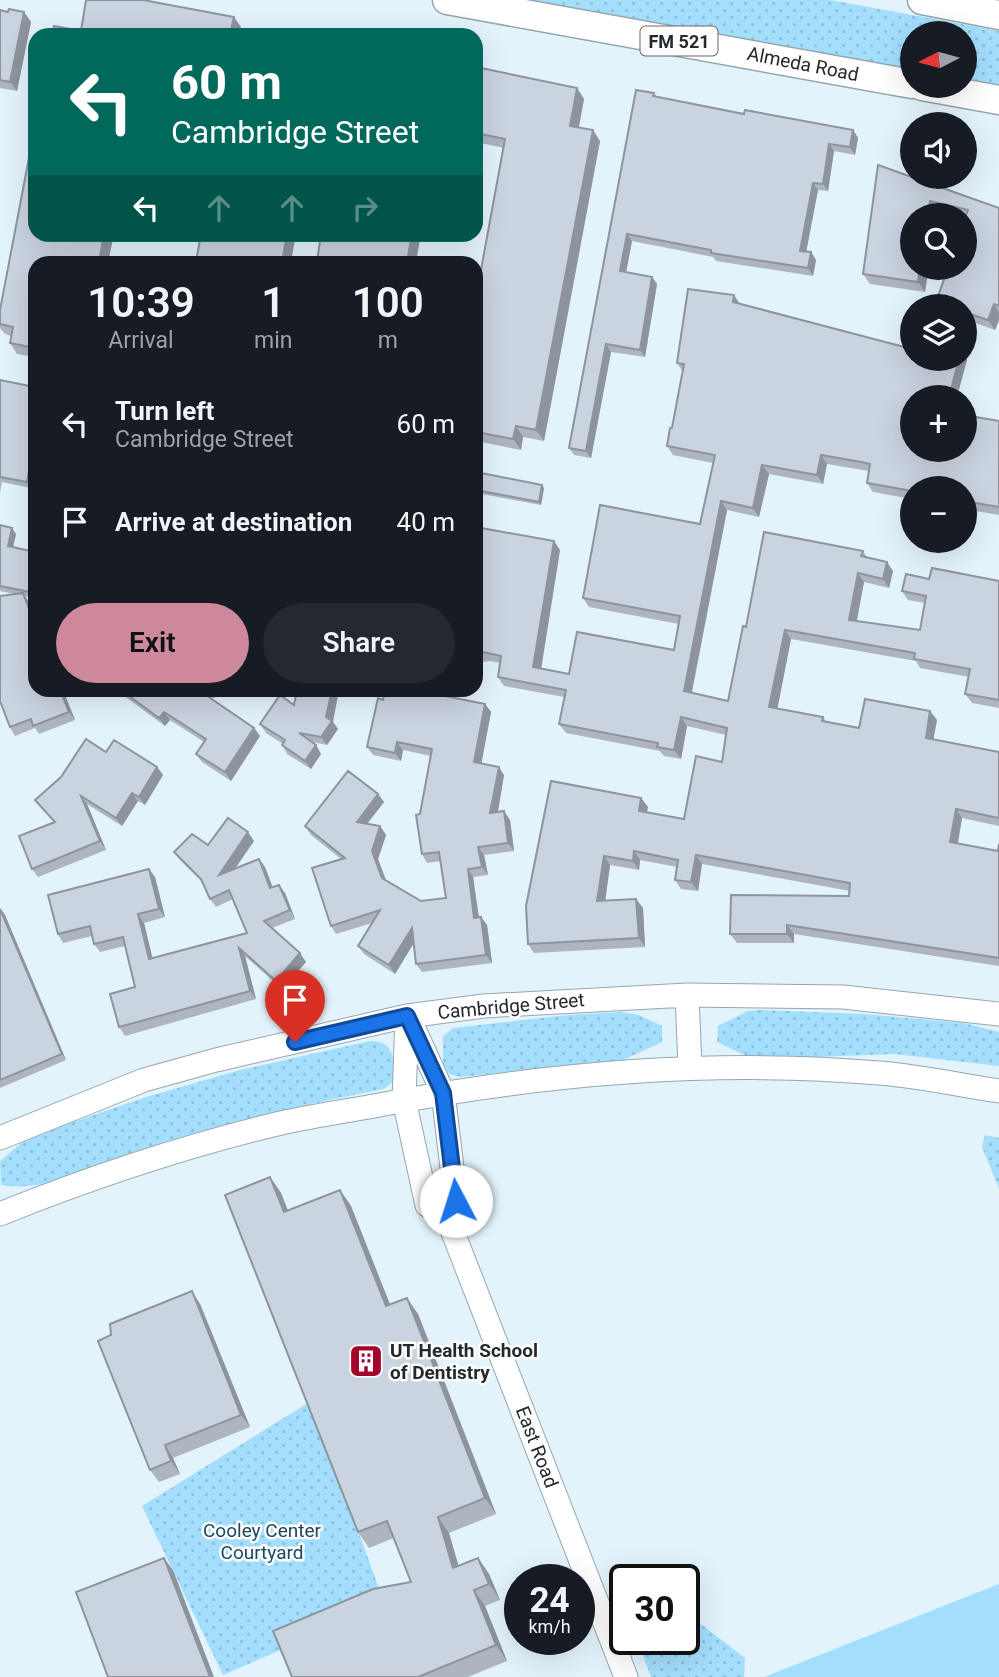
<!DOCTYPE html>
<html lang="en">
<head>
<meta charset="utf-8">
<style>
	:root { --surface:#171b24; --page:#242831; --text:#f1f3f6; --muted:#9ea1a6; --accent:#ce889b }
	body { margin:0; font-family:Roboto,sans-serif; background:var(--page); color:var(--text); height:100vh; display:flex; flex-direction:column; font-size:26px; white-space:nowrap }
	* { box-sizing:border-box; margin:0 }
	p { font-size:23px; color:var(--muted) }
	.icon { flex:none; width:38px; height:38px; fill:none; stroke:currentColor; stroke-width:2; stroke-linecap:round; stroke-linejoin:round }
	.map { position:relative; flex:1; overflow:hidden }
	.details { position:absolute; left:28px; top:256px; width:455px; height:441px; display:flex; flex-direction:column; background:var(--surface); border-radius:21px; box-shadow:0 7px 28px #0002 }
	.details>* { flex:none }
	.guide { position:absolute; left:28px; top:28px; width:455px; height:214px; border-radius:21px; box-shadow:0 7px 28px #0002; background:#00695c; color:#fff; overflow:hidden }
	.needle { width:46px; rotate:264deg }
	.buttons { position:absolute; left:900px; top:21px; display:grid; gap:14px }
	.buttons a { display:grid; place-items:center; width:77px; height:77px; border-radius:50%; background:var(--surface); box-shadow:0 7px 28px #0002; font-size:35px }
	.speed { position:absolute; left:504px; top:1564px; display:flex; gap:14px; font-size:35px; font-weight:700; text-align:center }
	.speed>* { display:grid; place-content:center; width:91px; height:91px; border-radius:50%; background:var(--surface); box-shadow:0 7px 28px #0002; line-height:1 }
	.speed small { font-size:18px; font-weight:400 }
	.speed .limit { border:4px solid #111; border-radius:10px; background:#fff; color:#111 }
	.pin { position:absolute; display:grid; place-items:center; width:60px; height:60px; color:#fff; margin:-72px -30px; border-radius:50% 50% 50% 0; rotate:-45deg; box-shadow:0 0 7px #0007 }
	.pin .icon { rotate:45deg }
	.me { position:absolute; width:77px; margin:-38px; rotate:355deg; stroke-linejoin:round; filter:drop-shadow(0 0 5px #0008) }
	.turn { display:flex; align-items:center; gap:24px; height:147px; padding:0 28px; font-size:32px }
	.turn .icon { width:91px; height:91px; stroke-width:2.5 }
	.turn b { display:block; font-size:49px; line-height:60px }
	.lanes { display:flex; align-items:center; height:66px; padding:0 28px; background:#0003; justify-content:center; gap:35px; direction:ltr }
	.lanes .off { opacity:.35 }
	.eta { display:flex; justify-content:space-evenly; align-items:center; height:119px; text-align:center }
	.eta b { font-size:42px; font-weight:600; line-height:49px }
	.primary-button { display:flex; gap:14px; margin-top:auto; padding:14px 28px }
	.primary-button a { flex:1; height:80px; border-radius:42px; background:var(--accent); color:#111; font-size:28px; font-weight:600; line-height:80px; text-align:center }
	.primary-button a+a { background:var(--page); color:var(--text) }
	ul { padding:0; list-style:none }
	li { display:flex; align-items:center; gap:21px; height:98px; padding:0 28px }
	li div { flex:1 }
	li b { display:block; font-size:26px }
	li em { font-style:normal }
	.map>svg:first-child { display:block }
	.grass { fill:url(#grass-dots) }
	.garden { fill:#a3dffd }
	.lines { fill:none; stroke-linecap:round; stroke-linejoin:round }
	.minor-casing { stroke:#96a6ae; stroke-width:25 }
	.major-casing { stroke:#96a6ae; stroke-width:31 }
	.minor { stroke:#fff; stroke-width:23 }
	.major { stroke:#fff; stroke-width:28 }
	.wall { fill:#aeb5c1 }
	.shaded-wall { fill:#8d949d }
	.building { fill:#cad3e0; stroke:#8d949d; stroke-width:2 }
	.route-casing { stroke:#114b97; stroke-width:18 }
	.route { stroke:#1a73e8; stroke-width:12 }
	.labels { text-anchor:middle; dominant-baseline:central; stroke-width:5; stroke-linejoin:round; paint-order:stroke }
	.shield { fill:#fdfdfd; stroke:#64696b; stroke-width:2 }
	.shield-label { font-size:18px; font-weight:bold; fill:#23292c }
	.street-label { font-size:19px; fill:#23292c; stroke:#fdfdfd }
	.poi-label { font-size:19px; font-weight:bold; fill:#23292c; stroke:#fdfdfd; text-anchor:start }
	.park-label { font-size:19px; fill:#1d485b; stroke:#fdfdfd }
</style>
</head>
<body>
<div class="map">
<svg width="999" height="1677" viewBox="0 0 999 1677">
	<defs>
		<pattern id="grass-dots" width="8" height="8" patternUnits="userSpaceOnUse" patternTransform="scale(1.75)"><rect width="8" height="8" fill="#a3dffd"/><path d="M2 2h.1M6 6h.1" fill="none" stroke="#8cbfd9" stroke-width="1.8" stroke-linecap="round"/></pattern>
	</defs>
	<rect width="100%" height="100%" fill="#e3f3fc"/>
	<path class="grass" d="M532,0h299l168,31v57l-35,-6v-49h-52v39z
		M761,1010l103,4 100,9 35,9v34l-105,-12 -134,5 -18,-5 -25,-12 1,-16 30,-15z
		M622,1012l17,3 23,11v16l-39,18 -163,17 -11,-3 -6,-10v-28l10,-8 114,-13z
		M370,1041c24,-1 26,21 24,40l-10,8c-74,14 -147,31 -219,53 -50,16 -111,52 -164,43l-1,-24 27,-23 116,-40 97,-28z
		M985,1135l14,3v51l-17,-42z
		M311,1401l74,204 -162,70 -81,-169z
		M684,1611l61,47 -1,19h-93l-14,-37h47z"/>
	<path class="garden" d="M999,1584v93h-235z"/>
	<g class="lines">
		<g class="minor-casing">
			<path id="minor" d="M687,995l3,72
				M407,1016l-3,84 23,105 20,12 179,460
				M410,1020l33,73 13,108 -9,16
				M0,1138l144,-58 72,-20 191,-44 77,-10 203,-11 156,2 156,17
				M0,1214c92,-37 185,-68 281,-91 36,-8 73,-13 109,-20 161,-30 325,-44 489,-30 40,3 80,12 120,18"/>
		</g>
		<g class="major-casing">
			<path id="major" d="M447,0l465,84
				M922,0l77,15
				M922,86l77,14"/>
		</g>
		<use href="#minor" class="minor"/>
		<use href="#major" class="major"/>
	</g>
	<path class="wall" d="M0,10l8,2h16l7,10 -14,69 -17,-3z
		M476,67l101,21 7,11 -5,28 21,14 -56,300 -21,-4 -2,13 -45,-9v-144l28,-149 -28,-6z
		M654,93l3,4 87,17 109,16 5,8 -3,17 -21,-4 -6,40 -10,-1 -12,62h5l5,8 -3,16 -97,-15 -3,-4 -81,-16 -6,31 26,5 5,7 -12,73 -34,-5 -20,106 -17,-3 -5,-7z
		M878,165l121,43v112l-4,10 -31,-11v-13h-25l-3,-4 29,-84 -1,-3h-9l-18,-4 -1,4h-24l13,77 -55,-8 -7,-10z
		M35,234h79l-6,28h-73v95l-18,-3 -7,-11 2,-7 -7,-2 -5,-6v-18z
		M740,304l172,45 55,11 -55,90 87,-29v94l-35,-6v-21h-52v11l-39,-7 -6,-9 2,-12 -42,-7 -4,20 -54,-10 -10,43 -32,-7 -35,183 36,8 18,-74 117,-76 4,6 26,14 -4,17 -25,-6 -7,39 63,9 5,-27 -17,-3 -6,-9 27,-12 70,2v127l-27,-5 -7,-9 4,-17 -49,-9 -4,-7 -125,-22 -14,69 46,9 3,4 33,7 71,-17 7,9 -4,19 66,13v74l-37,-8 -4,26 40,7 1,-7v122l-205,-32v9h-57l-7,-9 119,-38 1,-5 -148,-27 -4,27 -17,-2 -6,-9 2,-13 -37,-7 -1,10 -29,-5 -5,36 31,-2 7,9 2,39 -111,6 -6,-9 113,-146 7,9 -1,5 37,7 38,-57 4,-27 -39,-9 -6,33 -17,-3 -4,-5 -94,-18 -7,-9 5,-27 -60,-11 -6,-9 2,-14 -10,-2 -14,2v-111l84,-2 -19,118 28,6 105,-24 5,-26 -90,-17 -6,-9 117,-74 13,-61 -40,-8 -6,-9 5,-18 11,-56 -6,-9z
		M0,380l31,108 -29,-6 -2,11z
		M476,472l68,16 -3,17 -65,-12z
		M0,525l16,9 -3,13 22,5v46l-10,-2 3,5 7,89h28l12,30 -36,14 -4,-6 -20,8 -5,-9 4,-133 -14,-3z
		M116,690h104l3,3 -11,6 42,29 6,8 -29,45 -29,-19 -6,-8 8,-12 -34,-22 -5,6z
		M423,690l2,2 60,12 6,8 -10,52 23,11 -6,37 12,8 4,31 -30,4 4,20 -15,2 6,40h2l6,8 5,38 -70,9 -6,-8 -2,-21 -19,31 -31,-20 -6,-8 14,-23 -36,11 -5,-8 10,-67 -30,-24 -6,-9 73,-32 6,8 -17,22 13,2 6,9 -8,24 8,21 35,21 25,-3 -5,-37 -14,2 -5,-9 -2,-40 11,-58 -28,-6 -2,11 -28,-6 -6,-8 16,-47z
		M294,705l39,17 5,7 -11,16 -15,-3 4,3 5,9 -10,15 -24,-15 -5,-9 1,-1 -17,-11 -6,-9z
		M106,752l51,15 6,8 -18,30 -7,-4 -16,25 -35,-22 19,46 -68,27 -6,-8 22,-47 -19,-22z
		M254,841l-19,28 30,-2 7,20 13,6 10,26 -23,9 34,34 -24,27 -37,-33 11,43 -131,37 -6,-9 16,-40 -10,-41 -25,6 -6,-8 -2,-8 -29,7 -5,-9 97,-57 10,40 -21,6 8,35 95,-25 -14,-34 -17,8 -6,-8 -7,-16 -23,-23 -6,-8 34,-7z
		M0,909l5,6 61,145 -66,28z
		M270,1177l11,16 7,18 52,-21 11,16 39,99 28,9 78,200 -47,19 9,33 20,-8 11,16 11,26 -15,6 22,55 -39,16h-176l119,-95 -17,-44 -25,10 -11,-16z
		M200,1304l50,123 -77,31 7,16 -21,8 -9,-12z"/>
	<path class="shaded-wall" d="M24,12l7,10 -14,69 -7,-9z
		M234,17l7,10 -1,8h-10z
		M577,88l7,11 -7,37 -7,-10z
		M593,130l7,11 -56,300 -8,-11z
		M853,130l5,8 -3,17 -5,-8z
		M829,144l5,7 -6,40 -5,-7z
		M813,183l5,7 -13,68 -5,-7z
		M930,201l7,10 -1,4h-8z
		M104,234h10l-6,28h-9z
		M287,234h9l-5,28h-5l-3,-5z
		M412,234h9l-5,28h-9z
		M627,234l5,7 -7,37 -5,-7z
		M811,252l5,8 -3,16 -5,-8z
		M920,268h9l-4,24 -7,-10z
		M652,277l5,7 -12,73 -5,-7z
		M734,295l6,9 -7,-2z
		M994,304l5,8v8l-4,10 -7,-10z
		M606,344l5,8 -20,106 -5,-7z
		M964,355l3,5 -10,37h-8l10,-38h5z
		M516,426l7,11 -2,13 -8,-11z
		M35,438v29l-4,21 -4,-6z
		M821,455l6,9 -4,20 -6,-9z
		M762,465l7,9 -10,43 -6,-9z
		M542,485l2,3 -3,17 -2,-3z
		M721,501l6,9 -37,190 -6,-9z
		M12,528l4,6 -4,18 -4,-6z
		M554,541l6,9 -20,126 -7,-9z
		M887,562l6,9 -4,17 -6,-9z
		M858,573l6,9 -9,47 -6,-9z
		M23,593l5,8 7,17v6z
		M785,630l6,9 -15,77 -7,-9z
		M60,690h3l12,30 -6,-8z
		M332,690h7l-6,32 5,7 -11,16 -6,-8z
		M485,704l6,8 -11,59 -6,-9z
		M930,711l7,9 -5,27 -6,-9z
		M164,712l6,8 -5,6 -6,-8z
		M681,717l6,9 -6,33 -7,-9z
		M254,728l6,8 -29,45 -6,-9z
		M397,742l6,8 -2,11 -6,-8z
		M316,745l5,9 -10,15 -6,-8z
		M157,767l6,8 -18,30 -6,-8z
		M499,767l5,8 -8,47 -6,-9z
		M132,793l6,8 -16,25 -6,-8z
		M378,794l6,8 -22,28 -5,-8z
		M81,796l6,8 19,46 -6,-9z
		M641,798l7,9 -3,13 -6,-9z
		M956,809l6,9 -6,33 -6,-9z
		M504,811l6,9 4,31 -6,-8z
		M380,826l6,9 -8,24 10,27 -6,-8 -10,-27z
		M248,832l6,9 -30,43 -5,-9z
		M478,847l6,8 4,20 -6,-8z
		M634,851l6,9 -1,10 -6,-9z
		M696,855l6,9 -4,27 -7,-9z
		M604,856l6,9 -6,45 -7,-9z
		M259,859l6,8 11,29 -6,-8z
		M149,869l6,8 10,40 -6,-8z
		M468,869l5,8 7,49 -6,-8z
		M279,885l6,8 10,26 -5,-9z
		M636,899l7,9 2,39 -6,-9z
		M1,909l4,6 61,145 -4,-6z
		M138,914l6,9 11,45 -6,-9z
		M481,917l6,8 5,38 -6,-8z
		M787,925l7,9v9l-7,-9z
		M412,928l6,8 -23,38 -6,-9z
		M239,948l6,8 11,43 -6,-8z
		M300,953l6,9 -24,27 -6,-8z
		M270,1177l11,16 14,35 -11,-16z
		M340,1190l11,16 46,116 -11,-16z
		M192,1291l8,13 50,123 -9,-12z
		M407,1298l11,16 78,200 -11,-16z
		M165,1445l8,13 7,16 -9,-13z
		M438,1517l11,16 15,51 -11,-16z
		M164,1558l9,12 41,107h-4z
		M478,1558l11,16 11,26 -11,-16z
		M474,1590l11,16 22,55 -11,-16z"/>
	<path class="building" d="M86,0h57l91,17 -4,18h-178l2,-9 27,5z
		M9,9l15,3 -14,70 -10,-2v-70l8,2z
		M476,67l101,21 -7,38 23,4 -57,300 -20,-4 -3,13 -37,-7v-135l29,-158 -29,-6z
		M636,90l18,3 -1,3 91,18 1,-4 108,20 -3,17 -21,-3 -6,40 -10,-1 -13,68 11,1 -3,16 -97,-15v-3l-84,-16 -7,37 32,6 -12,73 -34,-6 -20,107 -17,-3z
		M35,126v108h69l-5,28h-64v86l-25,-5 3,-16 -13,-3v-14z
		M878,165l121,43v98l-5,-2 -6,16 -24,-8v-6h-15l-13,-4 12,-34h16v-48l4,-10 -38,-9 -2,14h-16v53h8l-2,14 -55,-8z
		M201,234h86l-4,23 3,1v4h-90z
		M321,234h91l-5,28h-90z
		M688,289l46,6 -1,7 179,47v10h47l-10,38h-37v53h52v-35l35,6v86l-35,-6v-13h-52v3l-45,-8 3,-19 -9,-2 -40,-7 -4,20 -55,-10 -9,43 -32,-7 -37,190 44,10 15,-75 3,1 18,-95 99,19 -2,5 26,6 -4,17 -25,-6 -9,47 71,10 6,-34 -24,-5 4,-17 23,5 3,-11 67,13v119l-34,-6 5,-25 -56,-10 1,-6 -130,-23 -16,77 54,10 -1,4 37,7 6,-29 65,12 -4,27 73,14v66l-43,-9 -6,33 48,9 1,-7v114l-212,-33v9h-57l1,-39 118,1 1,-13 -154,-28 -5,27 -16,-2 3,-20 -44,-9 -1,10 -29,-5 -7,45 39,-2 3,39 -111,6 -2,-38 25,-125 90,17 -2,13 45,8 12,-63 26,6 5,-34 -46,-11 -7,33 -17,-3 1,-4 -99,-19 7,-34 -68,-13 3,-21 -18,-4 -7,1v-101l5,-24 73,13 -21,126 36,7 8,-42 97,18 6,-34 -97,-18 17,-93 100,19 15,-69 -48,-9 3,-18h2l12,-64 -7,-1z
		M0,380l35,7v51l-8,44 -27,-5z
		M476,472l66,13 -3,17 -63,-12z
		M0,525l12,3 -4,18 27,6v41l-35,-7z
		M23,593l12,31v66h25l9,22 -36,14 -2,-7 -21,8 -10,-26v-105z
		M121,690h88l-6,3 51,35 -29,44 -29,-18 10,-15 -42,-27 -5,6z
		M297,690h35l-6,27 6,4 -11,16 -22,-4 17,12 -11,16 -23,-16 3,-5 -25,-16 20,-29 14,10z
		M385,690h35v1l65,13 -11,58 25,5 -9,46 14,-2 4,32 -30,4 4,20 -14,2 6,49 7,-1 5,38 -70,9 -4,-36 -23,37 -31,-19 22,-36 -49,16 -19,-58 33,-10 -40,-32 43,-55 30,23 -21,28 23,4 -8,25 10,27 39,23 25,-3 -7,-46 -17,2 -6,-39 4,-1 12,-65 -35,-7 -2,11 -28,-6 11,-49 5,2z
		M86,739l20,13 8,-12 43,27 -18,30 -7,-4 -16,25 -35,-22 19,45 -68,28 -13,-33 36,-14 -20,-22 26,-23z
		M228,818l20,14 -29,43 40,-16 11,29 9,-3 11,25 -26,11 36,32 -24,28 -37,-33 11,43 -131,36 -9,-33 25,-7 -12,-50 -29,7 -4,-18 -32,8 -10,-39 101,-26 10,40 -21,5 11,45 98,-26 -18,-43 -19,9 -9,-20 -27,-27 18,-18 16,11z
		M0,909l62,145 -62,26z
		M270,1177l14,35 56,-22 46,116 21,-8 78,200 -47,19 15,51 25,-10 11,26 -15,6 22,55 -78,32h-126l-19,-46 100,-42 38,-7 -24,-61 -29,11 -133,-337z
		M192,1291l49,124 -76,30 6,16 -21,9 -52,-129 13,-6 -1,-11z
		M164,1558l46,119h-102l-32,-85z"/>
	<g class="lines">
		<g class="route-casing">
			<path id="route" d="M295,1042l112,-26 36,77 13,108"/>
		</g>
		<use href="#route" class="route"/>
	</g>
	<defs>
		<g id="building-square" transform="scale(1.75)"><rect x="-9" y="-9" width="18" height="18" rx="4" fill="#a3052b" stroke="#fdfdfd"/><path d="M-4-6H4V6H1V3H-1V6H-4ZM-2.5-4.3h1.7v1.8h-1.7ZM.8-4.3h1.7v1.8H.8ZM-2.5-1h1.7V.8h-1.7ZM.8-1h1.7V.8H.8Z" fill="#fff"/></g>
	</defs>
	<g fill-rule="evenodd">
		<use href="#building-square" x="366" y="1361"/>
	</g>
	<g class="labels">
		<rect class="shield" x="640.5" y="26.5" width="77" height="29" rx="5"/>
		<g class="shield-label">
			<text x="679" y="41">FM 521</text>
		</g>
		<g class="street-label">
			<text transform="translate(803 64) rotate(11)">Almeda Road</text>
			<text transform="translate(511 1006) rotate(-5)">Cambridge Street</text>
			<text transform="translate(537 1447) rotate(69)">East Road</text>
		</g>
		<g class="poi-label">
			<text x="390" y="1350">UT Health School<tspan x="390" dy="22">of Dentistry</tspan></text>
		</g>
		<g class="park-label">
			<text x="262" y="1530">Cooley Center<tspan x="262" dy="22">Courtyard</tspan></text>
		</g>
	</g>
</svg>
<div class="buttons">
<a><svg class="needle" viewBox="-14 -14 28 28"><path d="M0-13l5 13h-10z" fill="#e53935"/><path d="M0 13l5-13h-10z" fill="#9ea1a6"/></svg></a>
<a><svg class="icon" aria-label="sound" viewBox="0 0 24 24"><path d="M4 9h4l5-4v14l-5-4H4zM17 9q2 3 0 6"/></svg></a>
<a><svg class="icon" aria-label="search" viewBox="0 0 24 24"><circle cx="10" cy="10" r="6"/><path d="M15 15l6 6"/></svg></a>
<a><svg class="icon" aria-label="layers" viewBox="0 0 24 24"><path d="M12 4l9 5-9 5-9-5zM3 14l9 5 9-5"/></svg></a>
<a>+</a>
<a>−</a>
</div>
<div class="speed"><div>24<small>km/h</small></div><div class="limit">30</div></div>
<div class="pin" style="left:295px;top:1042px;background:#d93025"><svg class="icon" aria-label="arrive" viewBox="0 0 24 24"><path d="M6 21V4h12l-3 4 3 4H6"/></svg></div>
<svg class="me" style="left:456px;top:1201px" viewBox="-20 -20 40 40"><circle r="19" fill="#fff"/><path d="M0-13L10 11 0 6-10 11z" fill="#1a73e8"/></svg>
<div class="guide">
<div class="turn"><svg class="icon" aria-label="left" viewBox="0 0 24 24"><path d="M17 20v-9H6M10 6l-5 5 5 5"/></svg><div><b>60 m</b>Cambridge Street</div></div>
<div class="lanes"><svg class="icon" aria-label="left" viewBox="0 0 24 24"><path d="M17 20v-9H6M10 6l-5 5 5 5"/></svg><svg class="icon off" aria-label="ahead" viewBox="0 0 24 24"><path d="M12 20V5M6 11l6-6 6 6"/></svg><svg class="icon off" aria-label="ahead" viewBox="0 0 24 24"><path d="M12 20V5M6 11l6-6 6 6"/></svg><svg class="icon off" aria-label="right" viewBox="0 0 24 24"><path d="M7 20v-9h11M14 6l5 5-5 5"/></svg></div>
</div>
<section class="details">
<div class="eta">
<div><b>10:39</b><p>Arrival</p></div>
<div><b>1</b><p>min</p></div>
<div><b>100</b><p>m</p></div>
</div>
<ul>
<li><svg class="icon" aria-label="left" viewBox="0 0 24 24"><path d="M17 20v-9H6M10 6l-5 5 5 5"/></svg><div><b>Turn left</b><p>Cambridge Street</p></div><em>60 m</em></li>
<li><svg class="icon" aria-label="arrive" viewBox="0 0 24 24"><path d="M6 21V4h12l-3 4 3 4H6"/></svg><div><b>Arrive at destination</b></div><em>40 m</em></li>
</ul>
<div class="primary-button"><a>Exit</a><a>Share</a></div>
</section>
</div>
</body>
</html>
